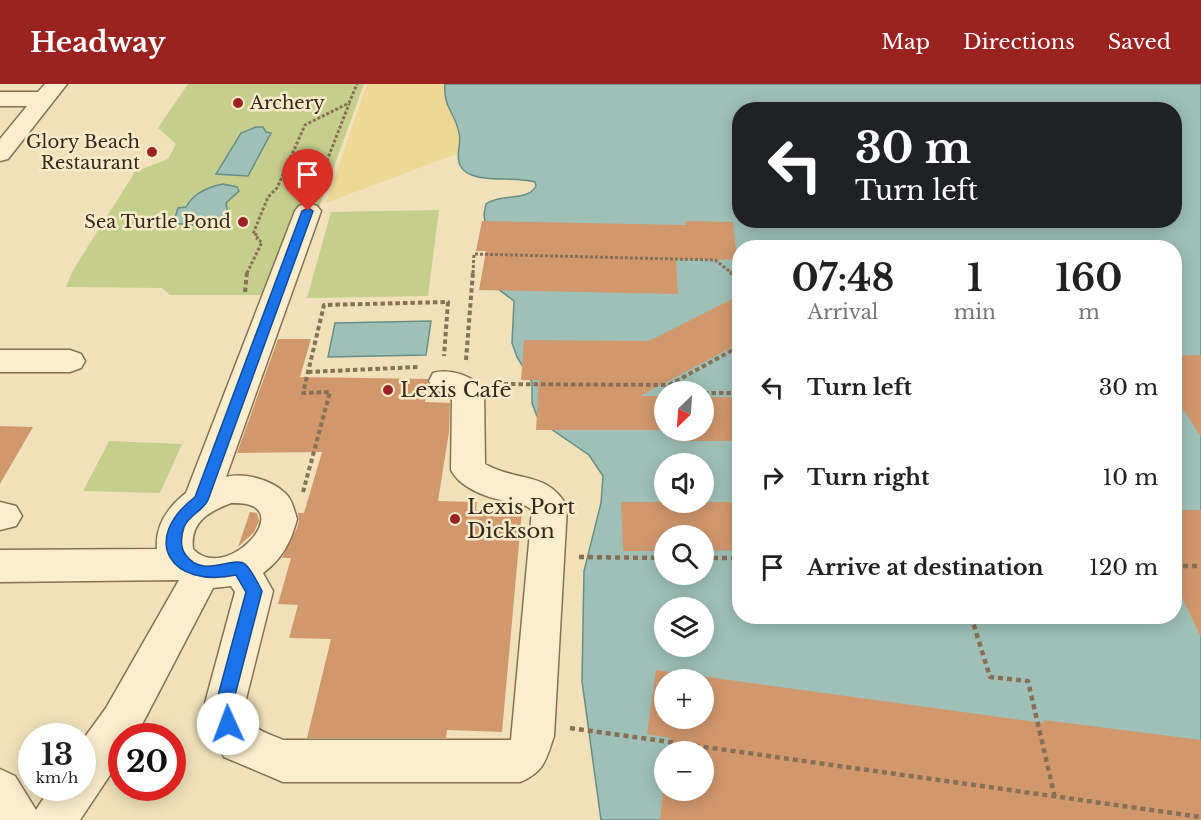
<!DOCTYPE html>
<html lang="en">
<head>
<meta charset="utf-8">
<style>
	:root { --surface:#fff; --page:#f6f6f6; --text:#222; --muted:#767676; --accent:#9a2221 }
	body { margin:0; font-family:"Libre Baskerville",serif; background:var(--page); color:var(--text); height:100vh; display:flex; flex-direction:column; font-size:22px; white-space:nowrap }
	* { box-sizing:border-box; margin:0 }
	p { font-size:20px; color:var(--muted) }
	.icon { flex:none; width:33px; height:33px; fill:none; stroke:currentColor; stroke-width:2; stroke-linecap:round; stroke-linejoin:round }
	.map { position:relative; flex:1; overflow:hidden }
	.side { position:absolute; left:732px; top:156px; width:450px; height:384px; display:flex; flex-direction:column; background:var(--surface); border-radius:24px; box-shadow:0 3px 15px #0003 }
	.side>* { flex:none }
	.guide { position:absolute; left:732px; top:18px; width:450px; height:126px; border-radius:24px; box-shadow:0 3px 15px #0003; background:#202124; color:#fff; overflow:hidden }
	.needle { width:39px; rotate:205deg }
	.controls { position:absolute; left:654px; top:297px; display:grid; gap:12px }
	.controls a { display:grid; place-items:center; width:60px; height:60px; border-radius:50%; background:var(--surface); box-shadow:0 3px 15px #0003; font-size:30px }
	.speed { position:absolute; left:18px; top:639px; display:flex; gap:12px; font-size:30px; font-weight:700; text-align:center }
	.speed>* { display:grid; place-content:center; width:78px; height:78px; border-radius:50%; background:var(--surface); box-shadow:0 3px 15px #0003; line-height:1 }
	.speed small { font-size:15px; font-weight:400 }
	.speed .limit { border:9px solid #d22; background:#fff; color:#111 }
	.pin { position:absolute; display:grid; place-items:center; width:51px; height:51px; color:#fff; margin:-62px -26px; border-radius:50% 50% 50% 0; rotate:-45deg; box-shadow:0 0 6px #0007 }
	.pin .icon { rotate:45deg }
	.me { position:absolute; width:66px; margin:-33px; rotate:358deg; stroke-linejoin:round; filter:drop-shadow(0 0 4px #0008) }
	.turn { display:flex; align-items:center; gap:21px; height:126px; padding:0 24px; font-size:27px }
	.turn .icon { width:78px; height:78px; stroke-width:2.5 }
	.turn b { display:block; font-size:42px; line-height:51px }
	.eta { display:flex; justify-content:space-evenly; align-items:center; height:102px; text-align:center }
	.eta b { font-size:36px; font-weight:800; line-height:42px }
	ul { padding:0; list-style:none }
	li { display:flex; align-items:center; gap:18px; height:90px; padding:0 24px }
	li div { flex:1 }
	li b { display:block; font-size:22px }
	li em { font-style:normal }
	header { display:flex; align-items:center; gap:36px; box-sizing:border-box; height:84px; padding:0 30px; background:var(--accent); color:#fff }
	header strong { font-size:28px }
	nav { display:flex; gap:33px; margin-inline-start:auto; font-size:21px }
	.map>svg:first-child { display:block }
	.green { fill:#c6ce8e }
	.sand { fill:#efd895 }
	.water { fill:#9fc0b7; stroke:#678e85; stroke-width:1.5; fill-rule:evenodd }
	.building { fill:#d1986e; fill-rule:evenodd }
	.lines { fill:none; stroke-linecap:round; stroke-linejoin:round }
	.minor-casing { stroke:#887054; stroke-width:3 }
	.path-far2 { stroke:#887054; stroke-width:3; stroke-dasharray:3 2; stroke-linecap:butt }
	.path-far1 { stroke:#887054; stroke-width:4; stroke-dasharray:4.5 3; stroke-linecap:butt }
	.path { stroke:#887054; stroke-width:4.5; stroke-dasharray:5 4; stroke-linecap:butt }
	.minor { fill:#fbeece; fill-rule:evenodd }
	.route { fill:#1a73e8; stroke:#114b97; stroke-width:1.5 }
	.poi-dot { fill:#9a2221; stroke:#f7ebca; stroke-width:2 }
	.labels { text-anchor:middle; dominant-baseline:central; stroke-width:5; stroke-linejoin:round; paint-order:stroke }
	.far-poi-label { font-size:18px; fill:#36281a; stroke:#f7ebca; text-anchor:end }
	.poi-label { font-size:21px; fill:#36281a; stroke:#f7ebca; text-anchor:start }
</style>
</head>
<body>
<header>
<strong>Headway</strong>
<nav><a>Map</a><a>Directions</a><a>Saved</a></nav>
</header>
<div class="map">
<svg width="1201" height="736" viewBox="0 0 1201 736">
	<rect width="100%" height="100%" fill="#f0e1ba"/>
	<path class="green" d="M188,0h176l-77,211h-117l-8,-7 -96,-1 7,-17 62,-98 33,-13 8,-15 -18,-16z
		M439,126l-11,86 -121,2 24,-86z
		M109,357l73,3 -22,49 -77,-2z"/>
	<path class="sand" d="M367,0h78c-2,30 18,36 14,69l-133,50z"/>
	<path class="water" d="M445,0h756v736h-600l-19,-139 2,-110 17,-68 2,-27 -14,-21 -41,-28 -11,-11 -5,-13v-21l-15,-25 -5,-14 2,-42 -21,-16 -9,-71 2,-10c15,-11 42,-2 50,-18l-1,-4c-19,-7 -66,4 -75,-17 -5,-9 2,-22 -1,-32 -4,-21 -16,-25 -14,-49zM740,26h434v110h-434zM740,164h434v368h-434zM664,308h40v38h-40zM664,380h40v38h-40zM664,452h40v38h-40zM664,524h40v38h-40zM664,596h40v38h-40zM664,668h40v38h-40z
		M256,43h7l3,5 5,1 -23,43 -32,-2 25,-41z
		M223,100l14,3 2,4 -13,12 3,15c-18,15 -36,4 -56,6l5,-16 8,-1c7,-13 22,-20 37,-23z
		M431,237l-5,34 -98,2 7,-34z"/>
	<path class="building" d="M482,137l204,4 -1,-4 48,1 4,38 -61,-1 2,35 -199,-4 7,-39h-10z
		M740,211v48l-100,53h24v34h-128l3,-50h-18l3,-40 125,1z
		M278,255h33l-11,38 128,2 -3,23 25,1 -1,29 -11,69 39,1 -1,8 46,1 -20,221 -55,-2 -1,8h-139l24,-99 -42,-1 9,-33 -20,-1 13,-46h-9l15,-30 2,-8 -1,-7h6l18,-61 -85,1z
		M1201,271v82l-27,-42v-39z
		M704,313h36v44h-63v-11h27z
		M0,342l33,1 -33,57z
		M621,418h119v48l-36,1v-15h-40v15h-41z
		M1174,426h27v127l-27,-56z
		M250,428l7,1 2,8 -5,11 -16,15z
		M656,586l388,53v-3l157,20v80h-541l4,-39v9h40v-38h-36l2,-14 -23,-4zM664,596h40v38h-40z"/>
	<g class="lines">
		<g class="minor-casing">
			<path id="minor" d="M45,0h22l-59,75 -8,2v-22l27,-33h-27v-14h38z
				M308,119l9,3 4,5 -95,266c18,-5 46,3 59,16 7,6 9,17 12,26 -6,23 -15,40 -34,54l10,18 -28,112c5,28 15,27 38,37h228l21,-230c-7,-6 -13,-6 -22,-8 -21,-4 -49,-13 -59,-32l1,-73 -19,-8 -4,-8 4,-8c16,-5 42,3 51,18l1,73c31,18 64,7 82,43l-13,229c-8,24 -10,36 -34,46h-237l-59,-25 -17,-33 -2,-21 30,-111 -4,-6 -18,2 -77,148h-14v21l-42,63h-80v-51l15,7 21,34 14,-22h32v-47l24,-33 73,-128 -179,2v-32l157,-1c-2,-24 11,-42 29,-56l109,-282 4,-5zM231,419c6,0 13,0 19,2 37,12 -26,77 -57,44 -3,-27 15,-37 38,-46z
				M0,266h70l11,4 4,7 -4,7 -11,4h-70z
				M0,418l16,4 6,10 -6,10 -16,4z"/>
		</g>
		<path class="path-far2" d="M316,105l33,-85
			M247,189l15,-31 -5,-3 1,-4 -5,-1 15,-37 9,-9 28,-63 44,-22 8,-19
			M473,189l1,-19 241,6 17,13"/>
		<path class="path-far1" d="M730,188l10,7
			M245,208l2,-20
			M466,276l7,-88
			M308,288l110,-5
			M496,300l173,1 3,7
			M669,301l71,-39
			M704,309h36
			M303,408l27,-100 -27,1 21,-88 124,-3 -4,54"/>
		<path class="path" d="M579,473l85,1
			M704,474h36
			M1174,482h27
			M971,532l19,61 38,4 27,117
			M570,644l631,89"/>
		<use href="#minor" class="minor"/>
	</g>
	<path class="route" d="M308,124l5,3 -105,289c-5,11 -19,15 -24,27 -3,9 -4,19 1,27 17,26 49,1 60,10 6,5 13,19 17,27l-29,112 4,21 -3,6 -6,3 -6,-3 -6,-27 30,-111 -10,-17c-65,14 -97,-35 -41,-78l107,-286z"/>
	<g class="poi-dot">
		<circle cx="238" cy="19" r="6"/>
		<circle cx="152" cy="68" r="6"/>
		<circle cx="243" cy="138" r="6"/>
		<circle cx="388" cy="306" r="6"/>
		<circle cx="455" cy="435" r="6"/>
	</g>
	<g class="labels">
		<g class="far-poi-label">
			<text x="250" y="19" text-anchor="start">Archery</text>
			<text x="140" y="58">Glory Beach<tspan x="140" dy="21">Restaurant</tspan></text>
			<text x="231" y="138">Sea Turtle Pond</text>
		</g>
		<g class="poi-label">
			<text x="400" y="306">Lexis Cafe</text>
			<text x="467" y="423">Lexis Port<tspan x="467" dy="24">Dickson</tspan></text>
		</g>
	</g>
</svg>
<div class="controls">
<a><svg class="needle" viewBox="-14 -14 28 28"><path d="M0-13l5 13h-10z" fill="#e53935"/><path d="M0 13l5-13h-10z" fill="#767676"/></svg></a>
<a><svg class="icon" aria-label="sound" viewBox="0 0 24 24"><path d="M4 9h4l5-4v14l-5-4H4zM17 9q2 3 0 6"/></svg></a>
<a><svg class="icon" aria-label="search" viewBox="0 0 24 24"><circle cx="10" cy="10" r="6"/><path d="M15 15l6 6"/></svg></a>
<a><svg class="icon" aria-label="layers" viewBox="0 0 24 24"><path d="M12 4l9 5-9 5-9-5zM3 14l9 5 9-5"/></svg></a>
<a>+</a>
<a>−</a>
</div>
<div class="speed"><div>13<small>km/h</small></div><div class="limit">20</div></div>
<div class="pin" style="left:308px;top:127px;background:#d93025"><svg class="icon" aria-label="arrive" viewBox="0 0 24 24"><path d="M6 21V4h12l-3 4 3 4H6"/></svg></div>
<svg class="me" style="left:228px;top:640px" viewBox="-20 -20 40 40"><circle r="19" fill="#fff"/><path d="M0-13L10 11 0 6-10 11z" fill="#1a73e8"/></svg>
<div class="guide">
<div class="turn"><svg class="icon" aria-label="left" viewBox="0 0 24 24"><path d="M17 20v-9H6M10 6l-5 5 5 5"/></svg><div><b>30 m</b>Turn left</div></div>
</div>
<section class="side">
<div class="eta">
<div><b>07:48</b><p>Arrival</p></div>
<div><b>1</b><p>min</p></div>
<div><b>160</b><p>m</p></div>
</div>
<ul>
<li><svg class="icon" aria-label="left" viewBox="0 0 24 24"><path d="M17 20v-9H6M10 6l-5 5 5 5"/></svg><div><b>Turn left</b></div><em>30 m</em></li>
<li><svg class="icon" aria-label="right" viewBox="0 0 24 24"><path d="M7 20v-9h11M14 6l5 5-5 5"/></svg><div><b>Turn right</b></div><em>10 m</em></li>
<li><svg class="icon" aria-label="arrive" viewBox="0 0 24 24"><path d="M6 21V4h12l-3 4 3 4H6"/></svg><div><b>Arrive at destination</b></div><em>120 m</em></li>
</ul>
</section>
</div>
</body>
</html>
